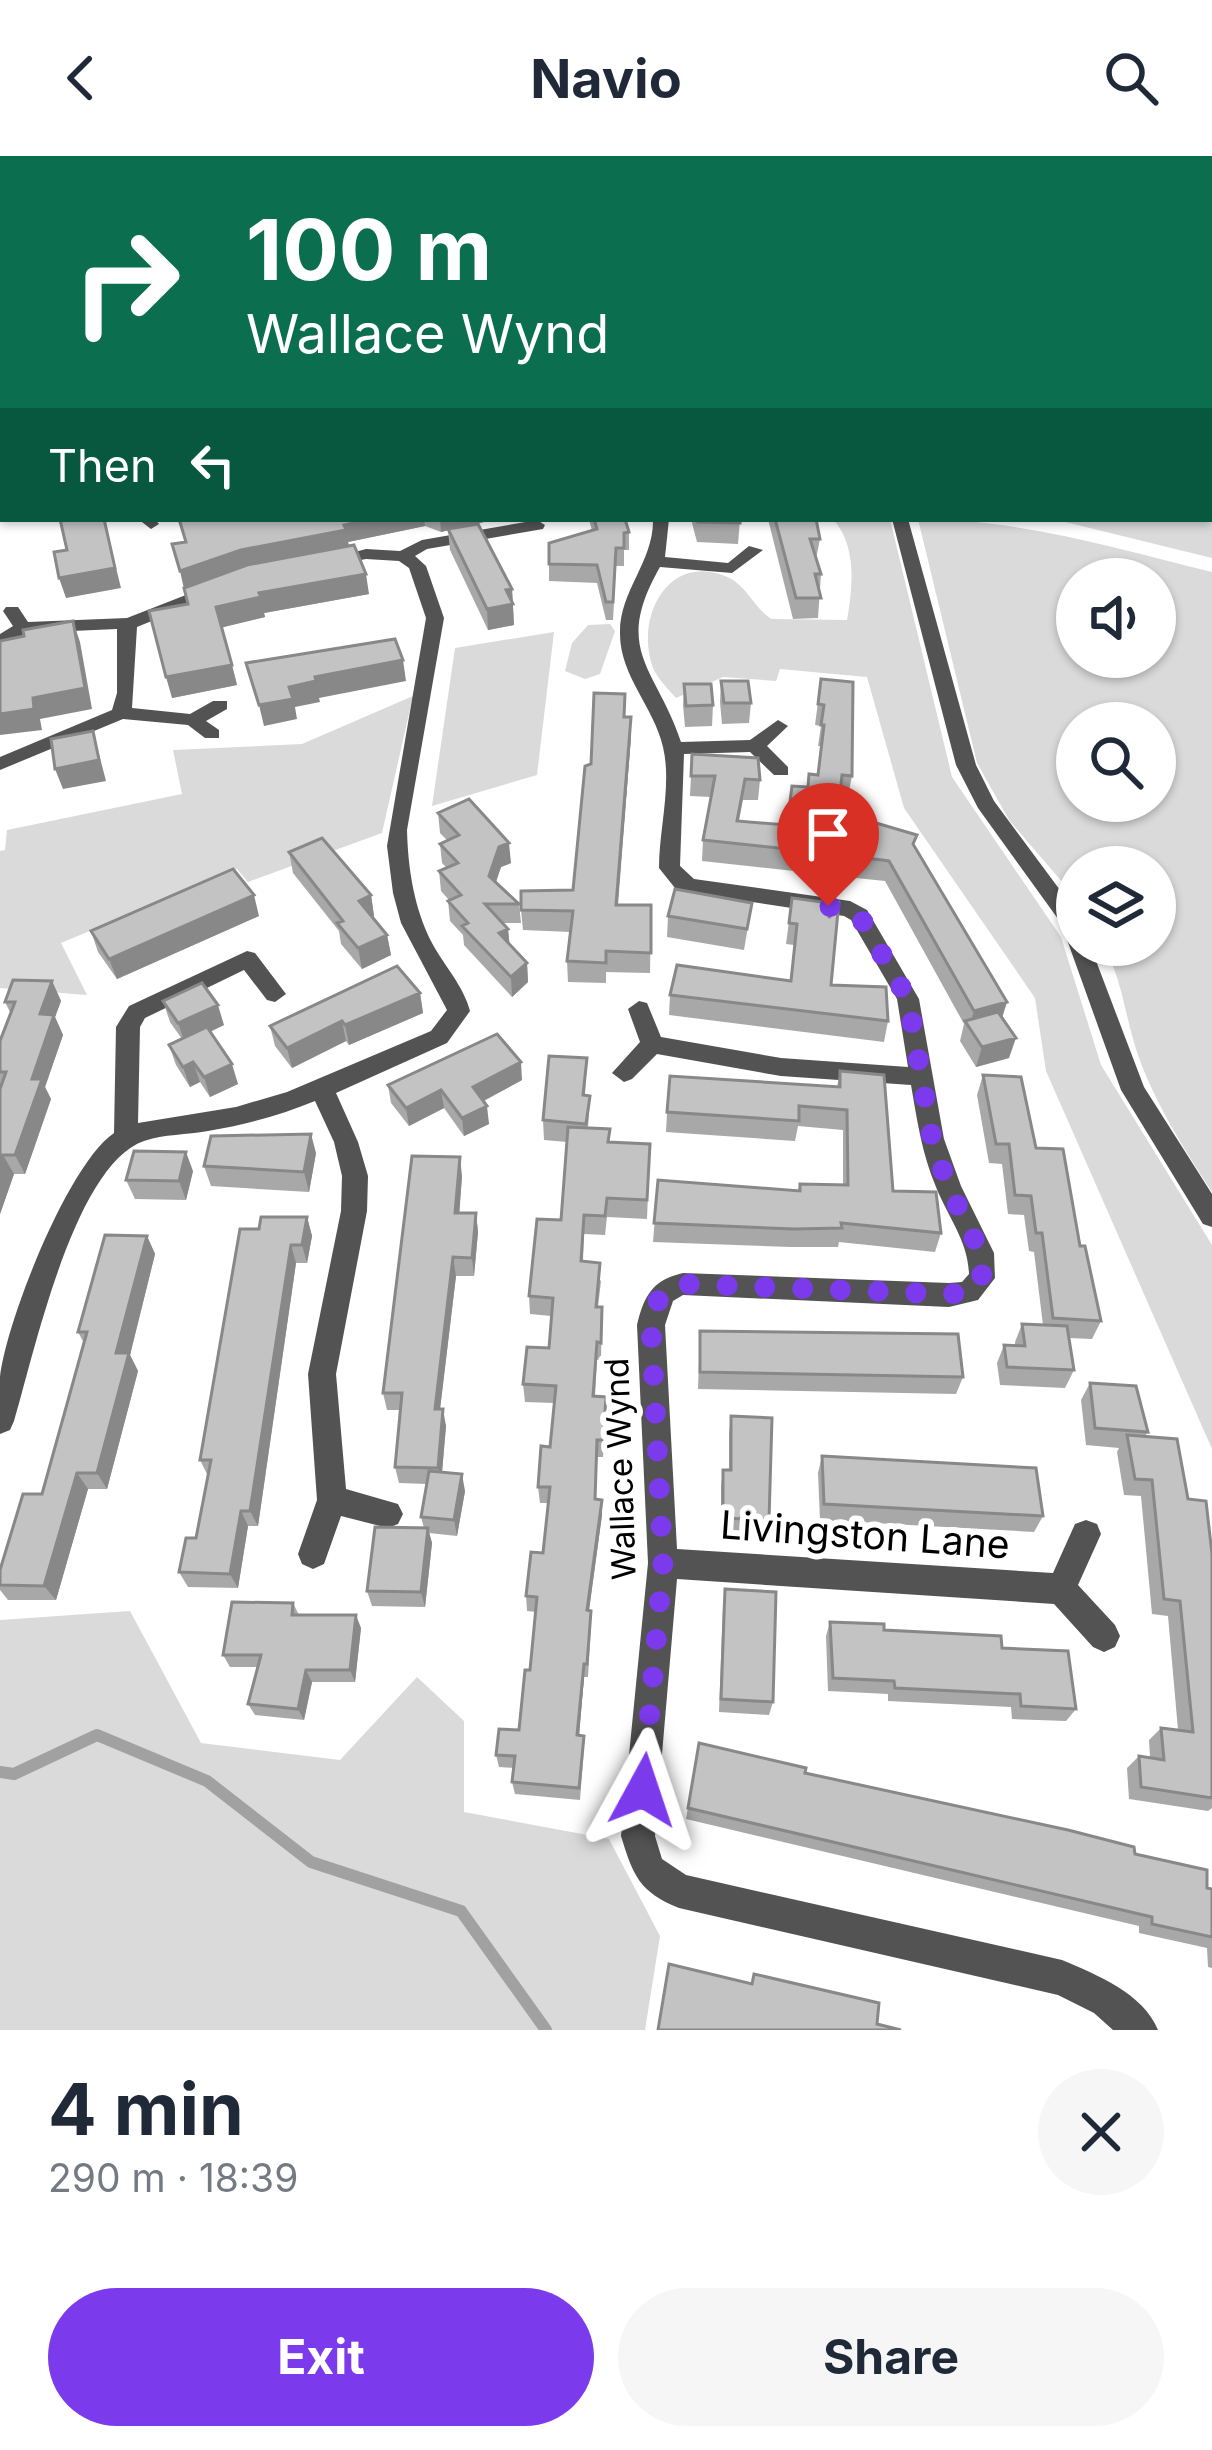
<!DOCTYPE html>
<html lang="en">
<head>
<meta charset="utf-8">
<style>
	:root { --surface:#fff; --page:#f6f6f7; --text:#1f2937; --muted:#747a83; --accent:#7c3aed }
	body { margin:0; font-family:Inter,sans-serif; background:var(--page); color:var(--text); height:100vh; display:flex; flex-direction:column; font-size:45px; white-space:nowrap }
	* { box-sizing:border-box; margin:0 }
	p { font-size:39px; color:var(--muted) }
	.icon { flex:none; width:66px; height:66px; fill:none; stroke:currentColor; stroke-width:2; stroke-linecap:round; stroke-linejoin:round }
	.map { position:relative; height:1874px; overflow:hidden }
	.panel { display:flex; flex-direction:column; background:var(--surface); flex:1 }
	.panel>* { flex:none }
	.hud { position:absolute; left:0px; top:0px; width:1212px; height:366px; box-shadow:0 3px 9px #0004; background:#0b6e4f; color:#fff; overflow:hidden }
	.buttons { position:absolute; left:1056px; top:402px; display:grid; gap:24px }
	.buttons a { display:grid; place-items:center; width:120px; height:120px; border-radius:50%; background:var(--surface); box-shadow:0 3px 9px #0004; font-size:60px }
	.pin { position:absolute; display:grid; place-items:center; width:102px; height:102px; color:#fff; margin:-123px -51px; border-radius:50% 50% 50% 0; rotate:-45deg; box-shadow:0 0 12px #0007 }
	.pin .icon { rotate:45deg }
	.me { position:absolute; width:132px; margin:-66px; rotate:5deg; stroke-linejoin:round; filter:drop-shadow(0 0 9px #0008) }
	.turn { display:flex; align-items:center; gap:42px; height:252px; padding:0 48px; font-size:54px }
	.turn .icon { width:156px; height:156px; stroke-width:2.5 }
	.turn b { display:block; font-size:84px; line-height:102px }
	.then { display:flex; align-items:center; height:114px; padding:0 48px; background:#0003; gap:24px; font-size:45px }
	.round { display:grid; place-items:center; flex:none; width:126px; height:126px; border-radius:63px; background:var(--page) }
	.overview { display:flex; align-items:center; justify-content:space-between; height:204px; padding:0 48px }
	h1 { font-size:72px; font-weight:700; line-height:90px }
	.cta { display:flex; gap:24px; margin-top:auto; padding:24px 48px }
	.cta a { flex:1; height:138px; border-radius:72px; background:var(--accent); color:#fff; font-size:48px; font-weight:700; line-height:138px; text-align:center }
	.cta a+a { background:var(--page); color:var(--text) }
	header { display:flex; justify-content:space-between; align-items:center; height:156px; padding:0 48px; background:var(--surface); font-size:54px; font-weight:700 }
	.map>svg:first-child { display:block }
	.green { fill:#dadada; fill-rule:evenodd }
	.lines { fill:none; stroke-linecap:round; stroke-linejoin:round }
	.stream { stroke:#a1a1a1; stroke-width:12 }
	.minor { fill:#535353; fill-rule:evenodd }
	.wall { fill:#a8a8a8 }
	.shaded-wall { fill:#888 }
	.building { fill:#c3c3c3; stroke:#888; stroke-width:3 }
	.route { stroke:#7c3aed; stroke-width:21; stroke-dasharray:0 37.8 }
	.labels { text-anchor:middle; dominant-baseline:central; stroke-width:12; stroke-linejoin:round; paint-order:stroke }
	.street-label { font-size:33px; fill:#000; stroke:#fff }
	.near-street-label { font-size:39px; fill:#000; stroke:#fff }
</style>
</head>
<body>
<header><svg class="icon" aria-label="back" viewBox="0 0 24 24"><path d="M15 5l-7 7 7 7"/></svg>Navio<svg class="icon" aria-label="search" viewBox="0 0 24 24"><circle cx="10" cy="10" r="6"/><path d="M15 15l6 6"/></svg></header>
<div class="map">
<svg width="1212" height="1874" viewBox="0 0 1212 1874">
	<rect width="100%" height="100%" fill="#fff"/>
	<path class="green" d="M0,0h320l-317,3 -3,257z
		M700,0h512v402l-159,-39h156v-360h-513z
		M833,363h57l62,258 109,160 40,128 111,180v204l-166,-378 -11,-73 -131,-190 -37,-131 -87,-8 -4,12 -53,-4 -47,21c-7,-8 -19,-20 -23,-30 -18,-48 13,-115 72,-92 22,8 28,32 47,43l75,1c6,-34 10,-74 -14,-101z
		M918,363c101,0 197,29 294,53v620c-28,-43 -59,-92 -75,-140 -12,-36 -15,-74 -34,-107h52v-78h-78v32l-68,-79 -32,-57zM1077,423h78v78h-78zM1077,567h78v78h-78z
		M610,468l5,7 -15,43 -15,5 -20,-8 7,-28 16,-18z
		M554,476l-17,143 -105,31 23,-158z
		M413,540l-31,137 -134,49 -11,-13 -176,74 26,52 -87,-7v-137l5,-1 2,-20 175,-36 -9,-44 129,-6z
		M130,1455l71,132 139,17 77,-83 47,44v91l145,27 51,97 -15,94h-645v-410z"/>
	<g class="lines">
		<path class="stream" d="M0,1616l14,2 83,-39 110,46 104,81 150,49 85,119"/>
		<path class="minor" d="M352,0h12l-13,3z
			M432,0h13l2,3h-13z
			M641,0h12v3h-12z
			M138,363h17l4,5 -8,5z
			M653,363h16l-4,38 63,6 21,-17 14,4 -31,23 -72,-6c-48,84 -4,100 21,175l69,-2 28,-20 10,6 -21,20 21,21v8h-14l-24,-23 -66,2 -4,112 14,13 156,22 17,9 52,89 25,140 17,47 33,67 1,25 -17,22 -29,7 -266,-12 -10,6 -8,24 12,224 376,24 22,-49 11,-4 11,4 4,10 -23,51 37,40 5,11 -5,11 -11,5 -11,-5 -39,-43 -377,-25 -22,257 7,23 24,16 376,85c35,15 81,33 96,70h-45l-19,-17 -36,-18 -379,-87c-40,-16 -46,-33 -58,-72l27,-273 -11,-238c7,-30 16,-45 46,-52l266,10 13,-1 7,-8c-1,-33 -21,-57 -33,-87 -14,-33 -19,-67 -25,-102l-130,-9 -124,-22 -25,25 -8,3 -12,-9 28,-31 -12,-33 11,-8 8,2 14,34 120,21 127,9 -11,-68 -46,-79 -7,-4 -151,-23 -18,-5 -16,-20c0,-39 13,-83 4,-121 -9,-40 -43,-71 -43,-113 -1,-43 34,-72 33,-115z
			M892,363h16l68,246 18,36 83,112v32h13l54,142 68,107v33l-9,-3 -82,-134 -60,-167 -83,-115 -22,-43z
			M537,364l8,5 -2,4 -116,20 -12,7 11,10 18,52 -37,212c1,39 7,78 25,113 13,24 31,42 38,68l-23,32 -111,50 22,49 10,34 -1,35 -31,163 10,115 52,15 5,10 -5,10 -10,4 -47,-12 -17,48 -11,5 -11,-5 -4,-10 19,-54 -9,-126 33,-163 1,-35 -8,-34 -19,-41c-34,14 -70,24 -107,30 -21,4 -44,3 -64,10 -70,24 -110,213 -130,280l-4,9 -10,4c0,-19 0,-38 0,-57 6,-55 68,-213 114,-244l2,-106 13,-21 118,-55 8,2 31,41 -11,8 -8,-2 -23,-30 -99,48 -5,9 -2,96 98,-16 51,-15 144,-61 16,-21 -46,-87 -8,-30 -6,-47 39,-228 -17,-50 -10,-7 -33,-2 -37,7 -8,-5 45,-12 34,2 22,-11z
			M214,428l9,5 -3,4 -83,34 -5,81 58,6 23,-13h14v8l-21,12 13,9v8h-14l-17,-13 -65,-6 -123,51v-13l112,-47 5,-17v-64l-90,4 -27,14v-13l13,-8 -10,-15 3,-4h12l10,15 99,-4z"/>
	</g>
	<path class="wall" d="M179,363h317l-31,8 47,62 2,36 -26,5 -38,-80 -2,-20 -7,2 -16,-6 -77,16 21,52 -105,19 1,4 -43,10 15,58 -65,13 16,-94 -3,-62z
		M589,363h36l4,13v18h-5v16h-8l-3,54h-7l-9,-37 -48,-2v-17l43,-33z
		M691,363h49l-2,25 -41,-2z
		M768,363h48l4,20 -4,20 5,15 -3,44 -25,1z
		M821,523l31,97 -4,20h-8l-9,79 -129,-14 1,-21 8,-43 -21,-1 2,-42 68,26 -2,20h-15l-4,21 48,4 21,-38 10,-12 4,-29h-4l3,-20 -6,-1z
		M721,525l30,22 -2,20 -27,1 -2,-22z
		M684,528l29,21 -1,21 -27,1 -2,-22z
		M624,561h7v20l-13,168h33l-1,68 -44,-1v11l-38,-1 -1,-21 4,-29 -48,-2 -2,-20 52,-20 18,-126z
		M438,657l73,50 -10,4 -5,15 23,22 2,19h-18l5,6 1,15 18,19 1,19 -16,15 -48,-52 -1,-10 -13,-14 -2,-20 1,-1 -8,-9 -2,-20 8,-3 -5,-5 -2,-19 7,-4 -7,-7z
		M914,691l93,155 -5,16 7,40 -33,9 -16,-26 4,-17 -79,-143 -29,-3 3,-21z
		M289,696l82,43 3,21 -2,1 15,18 4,20 -29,14 -21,-25 -2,-13 -46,-58z
		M792,742l37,20 2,67 57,36 -4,21 -215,-27 1,-20 120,-14 4,-36 -8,-1z
		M752,747l-8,47 -77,-13 1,-21z
		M259,760l-142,63 -19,-27 -7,-21z
		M52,825l9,20 -6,16 8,18 -18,52 6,12 -26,75h-11l-14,40v-173l11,-27 -6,-12z
		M420,837l3,20 -74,32 -3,-4 -54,27 -17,-22 -5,-20z
		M163,845l61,24 -14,7 28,52 -28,13 -10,-15 -10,5 -14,-22 -7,-20 13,-6 -12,-17z
		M587,902l-2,37 5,1 -2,32 22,1 -1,13 41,2 -3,75 -40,-2 -2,18 -21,-1 -1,27 18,20 -3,26h4l-1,53h-4l-2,36 11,18 -3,43h-6l-1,42 6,16 -13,95 2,15 -3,52h-4l-5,59h5v12l-4,52 -65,-6 -3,-12 2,-14 -15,-1 -3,-12 23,-25 11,-60 6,-58 -9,-1 -1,-15 17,-43 5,-50h-8l-2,-16 12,-40 4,-44 -29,-1 -2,-18 26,-36 2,-32 -21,-2 -1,-18 32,-76 6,-78 -23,-2 -1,-20z
		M840,915l53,120 48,42 -6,19 -96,-10 -1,5h-48l-137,-5 5,-62 140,10 2,-6 43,1v-55l-45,-4 -3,15 -129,-9 1,-20 170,-25z
		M983,919l53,73 44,98 21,75 -9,18 -23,-1 5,32 -9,18 -65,-3 -3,-22 7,-18 11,1v-4l7,-18 21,1 -9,-73 -5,-1 -5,-36 -16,-1 -6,-50 -13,-1 -12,-68z
		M522,924l-38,21 5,23 -25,12 -20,-28 -35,18 -18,-23 -3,-18z
		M316,997l-7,39 -98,-6 -7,-20z
		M193,1015l-7,29 -51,-1 -9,-19z
		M462,1020l-3,37h17l2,19 -4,44h-18l-16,133 6,17 -4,46 23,19 -8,45 -28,-3 3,10 -7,64 -53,-1 -5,-15 57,-63 -3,-11 6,-33 -28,-1 -4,-16 5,-57h-13l-4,-17z
		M307,1061l5,19 -5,27h-11l-38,263h-10l-10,62 -50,-1 -9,-15 17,-34 12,-62 -8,-16 59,-231z
		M147,1080l8,18 -25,101 8,16 -31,118h-19l-32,111h-48l-8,-10v-20l42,-76 42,-151 -6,-11z
		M700,1175l263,46 -7,17 -258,-5z
		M1090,1227l58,49 -3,4 43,63 24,55v254l-4,3 -79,-12 -2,-31 12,-12 11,1 -1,-17 12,-12 17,2 -10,-114 -16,-2 -11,-118 -17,-1 -7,-43 2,-4 -33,-3 -5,-45z
		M731,1260l38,104 -3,16 -45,-2v-48l2,-16h6v-37z
		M822,1300l221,60 -9,16 -214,-12 -2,-47z
		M725,1433l48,113 -4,13 -50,-3 4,-108z
		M293,1447l6,12 62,13 -6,54h-43l-8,38 -49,-5 -7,-11 10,-37h-28l-7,-12z
		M830,1466l172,26 74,61 -10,12 -54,-2 -1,-12 -123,-6v-7l-60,-3 -2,-55z
		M699,1587l106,30 330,81 77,35v79l-4,-1 -1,-19 -68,-15v-7l-453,-107z"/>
	<path class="shaded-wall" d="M104,363l17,69 -55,10 -7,-20z
		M372,363h52l1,7 -77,16 1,6 -165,41 -4,-18 61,-21z
		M440,363h56l-55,13z
		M366,418l3,20 -105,19 1,4 -45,11 -4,-21 43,-14z
		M512,433l2,36 -26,5 -1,-21 19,-19z
		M73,465l7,21 12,67 -52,10 2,11 -42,5v-21l33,-16z
		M403,504l3,21 -87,17 1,4 -25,5 2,12 -33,7 -5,-21 30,-18 26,-10z
		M232,509l5,20 -65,13 -6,-21z
		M631,561v20l-15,188v-20z
		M93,575l13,50 -43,8 -8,-20z
		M509,687l2,20 -10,4 -10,29 -2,-20 10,-29z
		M254,739l5,21 -142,63 -8,-20z
		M371,739l3,21 -12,6 -3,-21z
		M508,773l2,19 -11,-15z
		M387,779l4,20 -29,14 -4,-21z
		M527,807l1,19 -16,15 -1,-20z
		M52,825l9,20 -6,16 8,18 -18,52 6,12 -26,75 -10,-19 17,-76 8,-65z
		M420,837l3,20 -74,32 -4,-20z
		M1007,846l-7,21 -31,4 5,-16z
		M218,849l6,20 -39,18 -7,-20z
		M342,865l4,20 -54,27 -5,-20z
		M1016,882l-7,20 -33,9 6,-20z
		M193,906l7,20 -10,5 -7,-20z
		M521,906l1,18 -47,25 -2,-18z
		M232,908l6,20 -28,13 -6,-20z
		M441,934l3,18 -35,18 -3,-18z
		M487,950l2,18 -25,12 -2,-18z
		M311,978l5,19 -7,39 -5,-20z
		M186,996l7,19 -7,29 -7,-19z
		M3,999l11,19 -14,40v-50z
		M460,1001l2,19 -4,56 -3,-19z
		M476,1057l2,19 -4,44 -2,-18z
		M307,1061l5,19 -5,27 -5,-18z
		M147,1080l8,18 -25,101 8,16 -31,118 -10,-16 19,-120z
		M291,1089l5,18 -38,263 -8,-15z
		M453,1101l3,19 -18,150 -3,-17z
		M443,1253l3,17 -5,58 -3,-16z
		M77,1317l11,16 -32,111 -12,-14z
		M462,1318l3,17 -8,45 -3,-16z
		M602,1344v15l-15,110v-15z
		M241,1355l7,15 -10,62 -8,-14z
		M428,1372l4,15 -7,64 -4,-15z
		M356,1459l5,13 -6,54 -5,-12z
		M584,1508v13l-6,71 -1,-13z
		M306,1514l6,12 -8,38 -6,-11z"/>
	<path class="building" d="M396,0h38l2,3h-38z
		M60,363h44l11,49 -56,10 -5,-26 13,-2z
		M179,363h193l-28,6 2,5 -105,20 -61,21 -8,-27 14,-2z
		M594,363h31l4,13 -5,1v15h-8l-3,54h-7l-9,-37 -48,-1v-21l48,-14z
		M698,363h42v4l-42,-1z
		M775,363h41l4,20h-10l11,35h-6l6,24h-25z
		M478,368l34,65 -6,1 7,14 -26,5 -39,-80z
		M354,389l12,29 -107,19 2,4 -45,10 16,58 -66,12 -17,-66 39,-7 -4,-16 63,-23z
		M73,465l12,67 -52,10 1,11 -34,5v-73l24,-5 -1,-6z
		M395,483l8,21 -88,17 1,4 -27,6 4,12 -34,6 -13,-42z
		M821,523l32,3 -1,94 -10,-1 -8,79 -131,-14 12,-64h-24l1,-22 66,4 2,22 -15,-1 -8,42 50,4 5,-39 16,1 1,-13 9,1 6,-50h-3l3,-20 -6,-1z
		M721,525h27l3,22h-27z
		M684,528h27l2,21 -27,1z
		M594,537l31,1 -1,23h7l-15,188h35v48l-45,-2v12l-39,-2 6,-50 -52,-1v-19l52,-1 12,-124 6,-2z
		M93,575l6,29 -44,9 -4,-30z
		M469,643l40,44 -10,4 -10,29 30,28h-34l23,25 -9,4 28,30 -16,14 -49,-51 6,-3 -20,-22 13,-6 -22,-24 19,-8 -18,-19 19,-9 -21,-22z
		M876,667l41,12 -4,9 94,158 -33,9 -85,-150 -30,-4z
		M322,682l49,57 -12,6 28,34 -29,13 -21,-25 6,-2 -54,-69z
		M233,713l21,26 -145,64 -18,-28z
		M675,733l77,14 -5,26 -79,-13z
		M792,742l38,5 -1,15 10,-17 -8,84 55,2 2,34 -218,-26 7,-30 114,16 6,-57 -8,-1z
		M397,810l23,27 -75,32 -3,-4 -55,27 -17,-22z
		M13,824l39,1 -12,33 14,1 -22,64h10l-27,76h-12l-3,9v-75l6,-17h-6v-31l15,-39h-10z
		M202,827l16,22 -40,18 -15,-22z
		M998,856l18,26 -34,9 -17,-26z
		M207,871l25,37 -28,13 -11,-15 -10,5 -14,-22z
		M497,878l24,28 -48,25 14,19 -25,12 -21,-28 -35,18 -18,-23z
		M549,900l38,2 -4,37 7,1 -4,28 -43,-4z
		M840,915l44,4 9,116 43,1 5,41 -100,-10 1,5 -48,1 -140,-6 4,-43 142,11v-7l48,1 -1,-75 -48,-4v15l-132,-9 3,-36 170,11z
		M983,919l38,2 15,71 27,1 17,97h5l16,75 -48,-3 -11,-85h-6l-5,-37 -16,-1 -6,-51h-13z
		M568,971l42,2 -2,13 42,2 -3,56 -40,-2 -2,18 -21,-1 -3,46 19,2 -4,44h6l-1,36 -4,-1 -4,54 13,1 -3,43h-6l-2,59 7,1 -15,110 4,1 -4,53h-3l-7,71 7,1 -5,52 -67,-6 3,-26 -19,-1 3,-26 20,1 6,-60h5l7,-73 -11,-1 5,-44 12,1 7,-66h-12l3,-41 9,1 6,-61 -33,-2 4,-37 22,1 4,-50 -24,-2 8,-77 24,1z
		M311,978l-7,38 -100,-6 7,-30z
		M134,995l52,1 -7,29 -53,-1z
		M412,1000l48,1 -5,56h21l-4,45 -19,-1 -18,152h8l-5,59 -43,-1 7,-74h-19z
		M261,1061h46l-5,28h-11l-41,266h-9l-11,63 -51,-2 7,-34h10l15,-78h-11l40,-231h19z
		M105,1079l42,1 -31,117h13l-32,120h-20l-33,113 -44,-1v-15l23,-76h19l45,-162h-9z
		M1022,1168l45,2 7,44 -67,-3 -3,-22 21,1z
		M700,1175l258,3 5,43 -263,-5z
		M1090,1227l46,3 12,46 -53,-4z
		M731,1260l41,2 -3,102 -46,-2v-48h8z
		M1127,1279l50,4 11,60 18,2 6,53v244l-71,-11 -2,-31 25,4 -3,-32 32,4 -13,-131 -16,-2 -12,-119 -17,-1z
		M822,1300l214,12 7,48 -219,-12z
		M429,1315l33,3 -8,46 -33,-3z
		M375,1371l53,1 -7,64 -54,-1z
		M725,1433l51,3 -3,110 -52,-3z
		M232,1446l61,1 -1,12h64l-6,55h-44l-8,39 -50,-5 13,-49h-38z
		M830,1466l54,2v6l117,6 1,12 66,3 8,58 -55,-3 -1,-12 -125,-6 -1,-7 -61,-3z
		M699,1587l107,25 -1,5 263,57 66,17 1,7 72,16v18l5,1v48l-60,-13v-7l-464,-109z
		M669,1808l83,20 2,-10 125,29 -2,21 24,6h-243z"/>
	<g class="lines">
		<path class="route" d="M643,1634l20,-227 -12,-238c6,-23 7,-37 32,-41l267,10 20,-2 12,-14 -1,-25 -33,-67 -16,-47 -24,-140 -49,-84 -31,-9"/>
	</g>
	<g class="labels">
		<g class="street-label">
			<text transform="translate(620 1313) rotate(-92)">Wallace Wynd</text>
		</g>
		<g class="near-street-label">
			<text transform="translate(865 1378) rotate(4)">Livingston Lane</text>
		</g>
	</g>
</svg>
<div class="buttons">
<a><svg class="icon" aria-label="sound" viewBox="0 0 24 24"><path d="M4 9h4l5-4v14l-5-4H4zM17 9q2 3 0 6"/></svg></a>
<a><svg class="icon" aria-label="search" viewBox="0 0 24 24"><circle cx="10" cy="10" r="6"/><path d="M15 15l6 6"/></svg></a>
<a><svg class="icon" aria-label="layers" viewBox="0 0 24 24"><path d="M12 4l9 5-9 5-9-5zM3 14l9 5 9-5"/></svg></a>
</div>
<div class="pin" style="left:828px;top:750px;background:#d93025"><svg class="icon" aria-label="arrive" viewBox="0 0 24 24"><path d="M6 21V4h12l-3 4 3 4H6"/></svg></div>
<svg class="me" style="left:643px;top:1634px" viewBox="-20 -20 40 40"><path d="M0-17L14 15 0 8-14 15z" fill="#7c3aed" stroke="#fff" stroke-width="4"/></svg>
<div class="hud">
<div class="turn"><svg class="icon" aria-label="right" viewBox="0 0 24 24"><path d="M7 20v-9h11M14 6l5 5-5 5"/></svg><div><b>100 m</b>Wallace Wynd</div></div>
<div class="then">Then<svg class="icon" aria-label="left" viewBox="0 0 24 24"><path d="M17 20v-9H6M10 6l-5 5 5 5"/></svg></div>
</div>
</div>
<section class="panel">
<div class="overview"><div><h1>4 min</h1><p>290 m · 18:39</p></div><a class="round"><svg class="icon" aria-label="close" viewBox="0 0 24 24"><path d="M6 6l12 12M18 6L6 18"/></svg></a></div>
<div class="cta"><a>Exit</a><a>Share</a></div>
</section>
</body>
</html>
